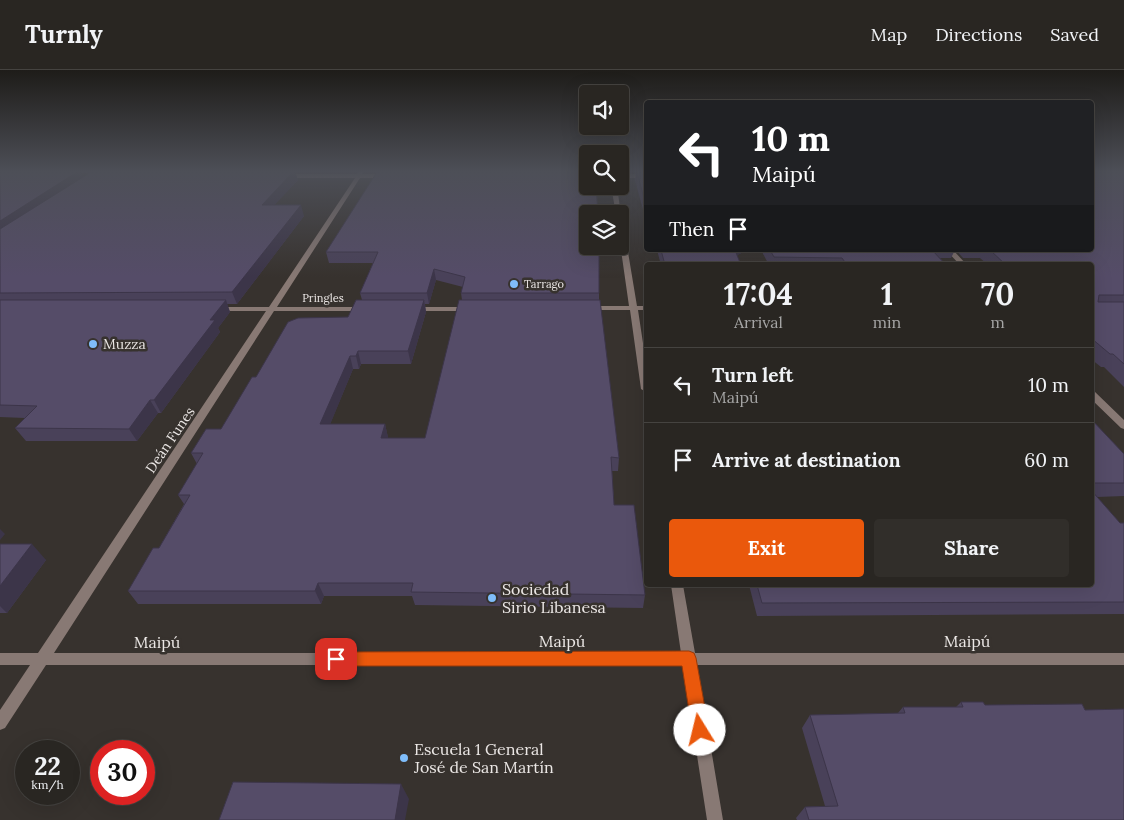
<!DOCTYPE html>
<html lang="en">
<head>
<meta charset="utf-8">
<style>
	:root { --surface:#292622; --page:#312e2a; --text:#f1f3f6; --muted:#a5a5a5; --line:#454340; --accent:#ea580c }
	body { margin:0; font-family:Lora,serif; background:var(--page); color:var(--text); height:100vh; display:flex; flex-direction:column; font-size:19px; white-space:nowrap }
	* { box-sizing:border-box; margin:0 }
	p { font-size:16px; color:var(--muted) }
	.icon { flex:none; width:28px; height:28px; fill:none; stroke:currentColor; stroke-width:2; stroke-linecap:round; stroke-linejoin:round }
	.map { position:relative; flex:1; overflow:hidden }
	.panel { position:absolute; left:644px; top:192px; width:450px; height:325px; display:flex; flex-direction:column; background:var(--surface); border-radius:5px; box-shadow:0 5px 20px #0002,0 0 0 1px var(--line) }
	.panel>* { flex:none }
	.hud { position:absolute; left:644px; top:30px; width:450px; height:152px; border-radius:5px; box-shadow:0 5px 20px #0002,0 0 0 1px var(--line); background:#202124; color:#fff; overflow:hidden }
	.controls { position:absolute; left:579px; top:15px; display:grid; gap:10px }
	.controls a { display:grid; place-items:center; width:50px; height:50px; border-radius:5px; background:var(--surface); box-shadow:0 5px 20px #0002,0 0 0 1px var(--line); font-size:25px }
	.speed { position:absolute; left:15px; top:670px; display:flex; gap:10px; font-size:25px; font-weight:700; text-align:center }
	.speed>* { display:grid; place-content:center; width:65px; height:65px; border-radius:50%; background:var(--surface); box-shadow:0 5px 20px #0002,0 0 0 1px var(--line); line-height:1 }
	.speed small { font-size:12px; font-weight:400 }
	.speed .limit { border:8px solid #d22; background:#fff; color:#111 }
	.pin { position:absolute; display:grid; place-items:center; width:42px; height:42px; color:#fff; margin:-21px; border-radius:10px; box-shadow:0 2px 8px #0006 }
	.me { position:absolute; width:55px; margin:-28px; rotate:351deg; stroke-linejoin:round; filter:drop-shadow(0 0 4px #0008) }
	.turn { display:flex; align-items:center; gap:18px; height:105px; padding:0 25px; font-size:22px }
	.turn .icon { width:65px; height:65px; stroke-width:2.5 }
	.turn b { display:block; font-size:35px; line-height:42px }
	.then { display:flex; align-items:center; height:48px; padding:0 25px; background:#0003; gap:10px; font-size:19px }
	.eta { display:flex; justify-content:space-evenly; align-items:center; height:85px; text-align:center }
	.eta b { font-size:30px; font-weight:700; line-height:35px }
	.primary-button { display:flex; gap:10px; margin-top:auto; padding:10px 25px }
	.primary-button a { flex:1; height:58px; border-radius:5px; background:var(--accent); color:#fff; font-size:20px; font-weight:700; line-height:58px; text-align:center }
	.primary-button a+a { background:var(--page); color:var(--text) }
	ul { padding:0; list-style:none }
	li { display:flex; align-items:center; gap:15px; height:75px; padding:0 25px; border-top:1px solid var(--line) }
	li div { flex:1 }
	li b { display:block; font-size:19px }
	li em { font-style:normal }
	header { display:flex; align-items:center; gap:30px; box-sizing:border-box; height:70px; padding:0 25px; background:var(--surface); border-bottom:1px solid var(--line) }
	header strong { font-size:24px }
	nav { display:flex; gap:28px; margin-inline-start:auto; font-size:18px }
	.map>svg:first-child { display:block }
	.lines { fill:none; stroke-linecap:round; stroke-linejoin:round }
	.minor { fill:#887974; fill-rule:evenodd }
	.wall { fill:#494159; fill-rule:evenodd }
	.shaded-wall { fill:#3c3549 }
	.building { fill:#554c68; stroke:#3c3549 }
	.route { fill:#ea580c; stroke:#983908 }
	.poi-dot { fill:#7fbdfa; stroke:#37322e; stroke-width:2 }
	.labels { text-anchor:middle; dominant-baseline:central; stroke-width:5; stroke-linejoin:round; paint-order:stroke }
	.far-poi-label { font-size:11px; fill:#ebe7e5; stroke:#37322e; text-anchor:start }
	.far-street-label { font-size:11px; fill:#ebe7e5; stroke:#37322e }
	.poi-label { font-size:14px; fill:#ebe7e5; stroke:#37322e; text-anchor:start }
	.street-label { font-size:14px; fill:#ebe7e5; stroke:#37322e }
	.near-poi-label { font-size:16px; fill:#ebe7e5; stroke:#37322e; text-anchor:start }
	.near-street-label { font-size:16px; fill:#ebe7e5; stroke:#37322e }
</style>
</head>
<body>
<header>
<strong>Turnly</strong>
<nav><a>Map</a><a>Directions</a><a>Saved</a></nav>
</header>
<div class="map">
<svg width="1124" height="750" viewBox="0 0 1124 750">
	<rect width="100%" height="100%" fill="#37322e"/>
	<g class="lines">
		<path class="minor" d="M358,102h6l-2,2h25l3,2 -3,2h-27l-83,129h87l4,2 -4,2h-90l-220,342h627l-10,-68h12l12,68h429v12h-427l26,155h-16l-24,-155h-637l-41,63 -5,2v-20l30,-45h-30v-12h38l228,-342h-50l-4,-2 4,-2h53l86,-129h-71l-3,-2 3,-2h73z
			M620,104h26v4h-26z
			M611,116h6l4,29 -5,-1z
			M620,150l3,2 14,84h9v4h-8l8,53v29l-5,-3 -11,-79h-42l-4,-2 4,-2h41l-9,-63z
			M946,180h7l14,15h-7z
			M410,237h59l4,2 -4,2h-59z
			M1091,320l3,1 30,29v9l-3,-1 -30,-29z"/>
	</g>
	<path class="wall" d="M0,102h305h-10l3,8 -24,25 30,11 -67,88h-10l3,8 -12,16 2,4 -59,81h-3l-21,28h-111l-11,-13 10,-10 -25,-1zM81,103h9l-7,4z
		M377,102l222,121v7l20,158 -1,13h-6l2,34 31,90 -2,13 -228,-3 -3,-9h-88l-3,8h-183l-10,-13 31,-43 25,-44 -6,-9 19,-31 -6,-11 30,-24 35,-52 92,-60 14,-17 -2,-7 13,-30h-44l-3,-11zM436,210l27,7 -2,6 1,7 -37,138h-37l-3,-14h-55l23,-55h6l2,-5h50l15,-52 -1,-8h4z
		M633,102h13v45h-1l-10,-37 1,-8z
		M1124,102v215l-20,-20h-3l-10,-8v-94h-103l-8,-7h-17l-7,-8h135z
		M657,180h91l-11,5 4,10h-80z
		M761,180h194l-4,8h-11l6,7h-177z
		M1091,349l33,35v42l-27,1 23,26h4v91l-367,2 -8,-31h342z
		M0,474l46,16 -39,53h-7z
		M961,632l24,3 139,115h-327l-1,-2 9,-11 20,-1 -23,-78 8,-13 88,-2 5,-6h53z"/>
	<path class="shaded-wall" d="M77,102h4l4,8 -85,56v-15z
		M293,102h2l3,8 -33,35 -3,-10z
		M301,135l3,11 -67,88 -5,-12z
		M732,180h16l-17,8z
		M434,199l2,11 -7,24 -2,-11z
		M226,230l4,12 -12,16 2,4 -59,81 -7,-13 56,-80z
		M424,230l2,12 -15,52 -3,-13z
		M358,281l3,13 -2,5 -3,-13z
		M350,286l3,13 -28,68 -5,-13z
		M150,330l8,13 -21,28 -8,-12z
		M385,354l3,13 -4,15 -3,-14z
		M0,459l5,5 -5,6z
		M32,474l14,16 -39,53 -7,-7v-20z
		M318,513l6,13 -3,8 -6,-13z
		M401,714l8,15 -4,21h-10z"/>
	<path class="building" d="M0,102h77l-77,49z
		M91,102h202l-31,33h39l-69,87 -232,1v-64z
		M377,102h211v14h8l2,28h-10v32h11v47h-138l4,-16 -31,-8 -7,24h-67l18,-41h-52z
		M637,102h9v34z
		M1091,102h33v123h-25l-1,7h26v62l-11,-10h-3l-19,-16v-73h-85l-16,-15h101z
		M661,180h74l6,15h-76z
		M770,180h162l14,15h-99l-5,-7 -68,-1z
		M0,230h226l-16,20h5l-61,80h-4l-21,29 -114,-1 22,-22 -37,-1z
		M356,230h68l-16,51h-50l-2,5h-6l-30,68h65l-4,14h44l34,-138h141l19,158 -8,-1 3,48h20l11,90 -234,-3 2,-9h-95l-3,8h-187l25,-43h6l31,-53h-12l25,-42h-12l15,-24h15l31,-52h4l32,-55 10,-4 50,-1z
		M1091,349l33,35v29h-33z
		M1091,420l29,33h4v79l-362,1 -5,-18h334z
		M0,474h32l-32,42z
		M961,632h22l2,3 97,-1 3,6 39,-1v111h-315l-4,-13 33,-1 -28,-91 95,-2 -2,-6h60z
		M233,712l168,2 -6,36h-176z"/>
	<linearGradient id="sky" x2="0" y2="1"><stop stop-color="#1e1c19"/><stop offset="0.49" stop-color="#4d4f57"/><stop offset="1" stop-color="#4d4f57" stop-opacity="0"/></linearGradient>
	<rect width="1124" height="207" fill="url(#sky)"/>
	<path class="route" d="M689,581l5,2 2,5 13,72 -3,6 -6,3 -6,-3 -2,-6 -10,-64h-346l-6,-2 -2,-5 2,-5 6,-2z"/>
	<g class="poi-dot">
		<circle cx="514" cy="214" r="5"/>
		<circle cx="93" cy="274" r="5"/>
		<circle cx="492" cy="528" r="5"/>
		<circle cx="404" cy="688" r="5"/>
	</g>
	<g class="labels">
		<g class="far-poi-label">
			<text x="524" y="214">Tarrago</text>
		</g>
		<g class="far-street-label">
			<text x="323" y="228">Pringles</text>
		</g>
		<g class="poi-label">
			<text x="103" y="274">Muzza</text>
		</g>
		<g class="street-label">
			<text transform="translate(170 370) rotate(-56)">Deán Funes</text>
		</g>
		<g class="near-poi-label">
			<text x="502" y="519">Sociedad<tspan x="502" dy="18">Sirio Libanesa</tspan></text>
			<text x="414" y="679">Escuela 1 General<tspan x="414" dy="18">José de San Martín</tspan></text>
		</g>
		<g class="near-street-label">
			<text x="562" y="571">Maipú</text>
			<text x="967" y="571">Maipú</text>
			<text x="157" y="572">Maipú</text>
		</g>
	</g>
</svg>
<div class="controls">
<a><svg class="icon" aria-label="sound" viewBox="0 0 24 24"><path d="M4 9h4l5-4v14l-5-4H4zM17 9q2 3 0 6"/></svg></a>
<a><svg class="icon" aria-label="search" viewBox="0 0 24 24"><circle cx="10" cy="10" r="6"/><path d="M15 15l6 6"/></svg></a>
<a><svg class="icon" aria-label="layers" viewBox="0 0 24 24"><path d="M12 4l9 5-9 5-9-5zM3 14l9 5 9-5"/></svg></a>
</div>
<div class="speed"><div>22<small>km/h</small></div><div class="limit">30</div></div>
<div class="pin" style="left:336px;top:589px;background:#d93025"><svg class="icon" aria-label="arrive" viewBox="0 0 24 24"><path d="M6 21V4h12l-3 4 3 4H6"/></svg></div>
<svg class="me" style="left:700px;top:660px" viewBox="-20 -20 40 40"><circle r="19" fill="#fff"/><path d="M0-13L10 11 0 6-10 11z" fill="#ea580c"/></svg>
<div class="hud">
<div class="turn"><svg class="icon" aria-label="left" viewBox="0 0 24 24"><path d="M17 20v-9H6M10 6l-5 5 5 5"/></svg><div><b>10 m</b>Maipú</div></div>
<div class="then">Then<svg class="icon" aria-label="arrive" viewBox="0 0 24 24"><path d="M6 21V4h12l-3 4 3 4H6"/></svg></div>
</div>
<section class="panel">
<div class="eta">
<div><b>17:04</b><p>Arrival</p></div>
<div><b>1</b><p>min</p></div>
<div><b>70</b><p>m</p></div>
</div>
<ul>
<li><svg class="icon" aria-label="left" viewBox="0 0 24 24"><path d="M17 20v-9H6M10 6l-5 5 5 5"/></svg><div><b>Turn left</b><p>Maipú</p></div><em>10 m</em></li>
<li><svg class="icon" aria-label="arrive" viewBox="0 0 24 24"><path d="M6 21V4h12l-3 4 3 4H6"/></svg><div><b>Arrive at destination</b></div><em>60 m</em></li>
</ul>
<div class="primary-button"><a>Exit</a><a>Share</a></div>
</section>
</div>
</body>
</html>
